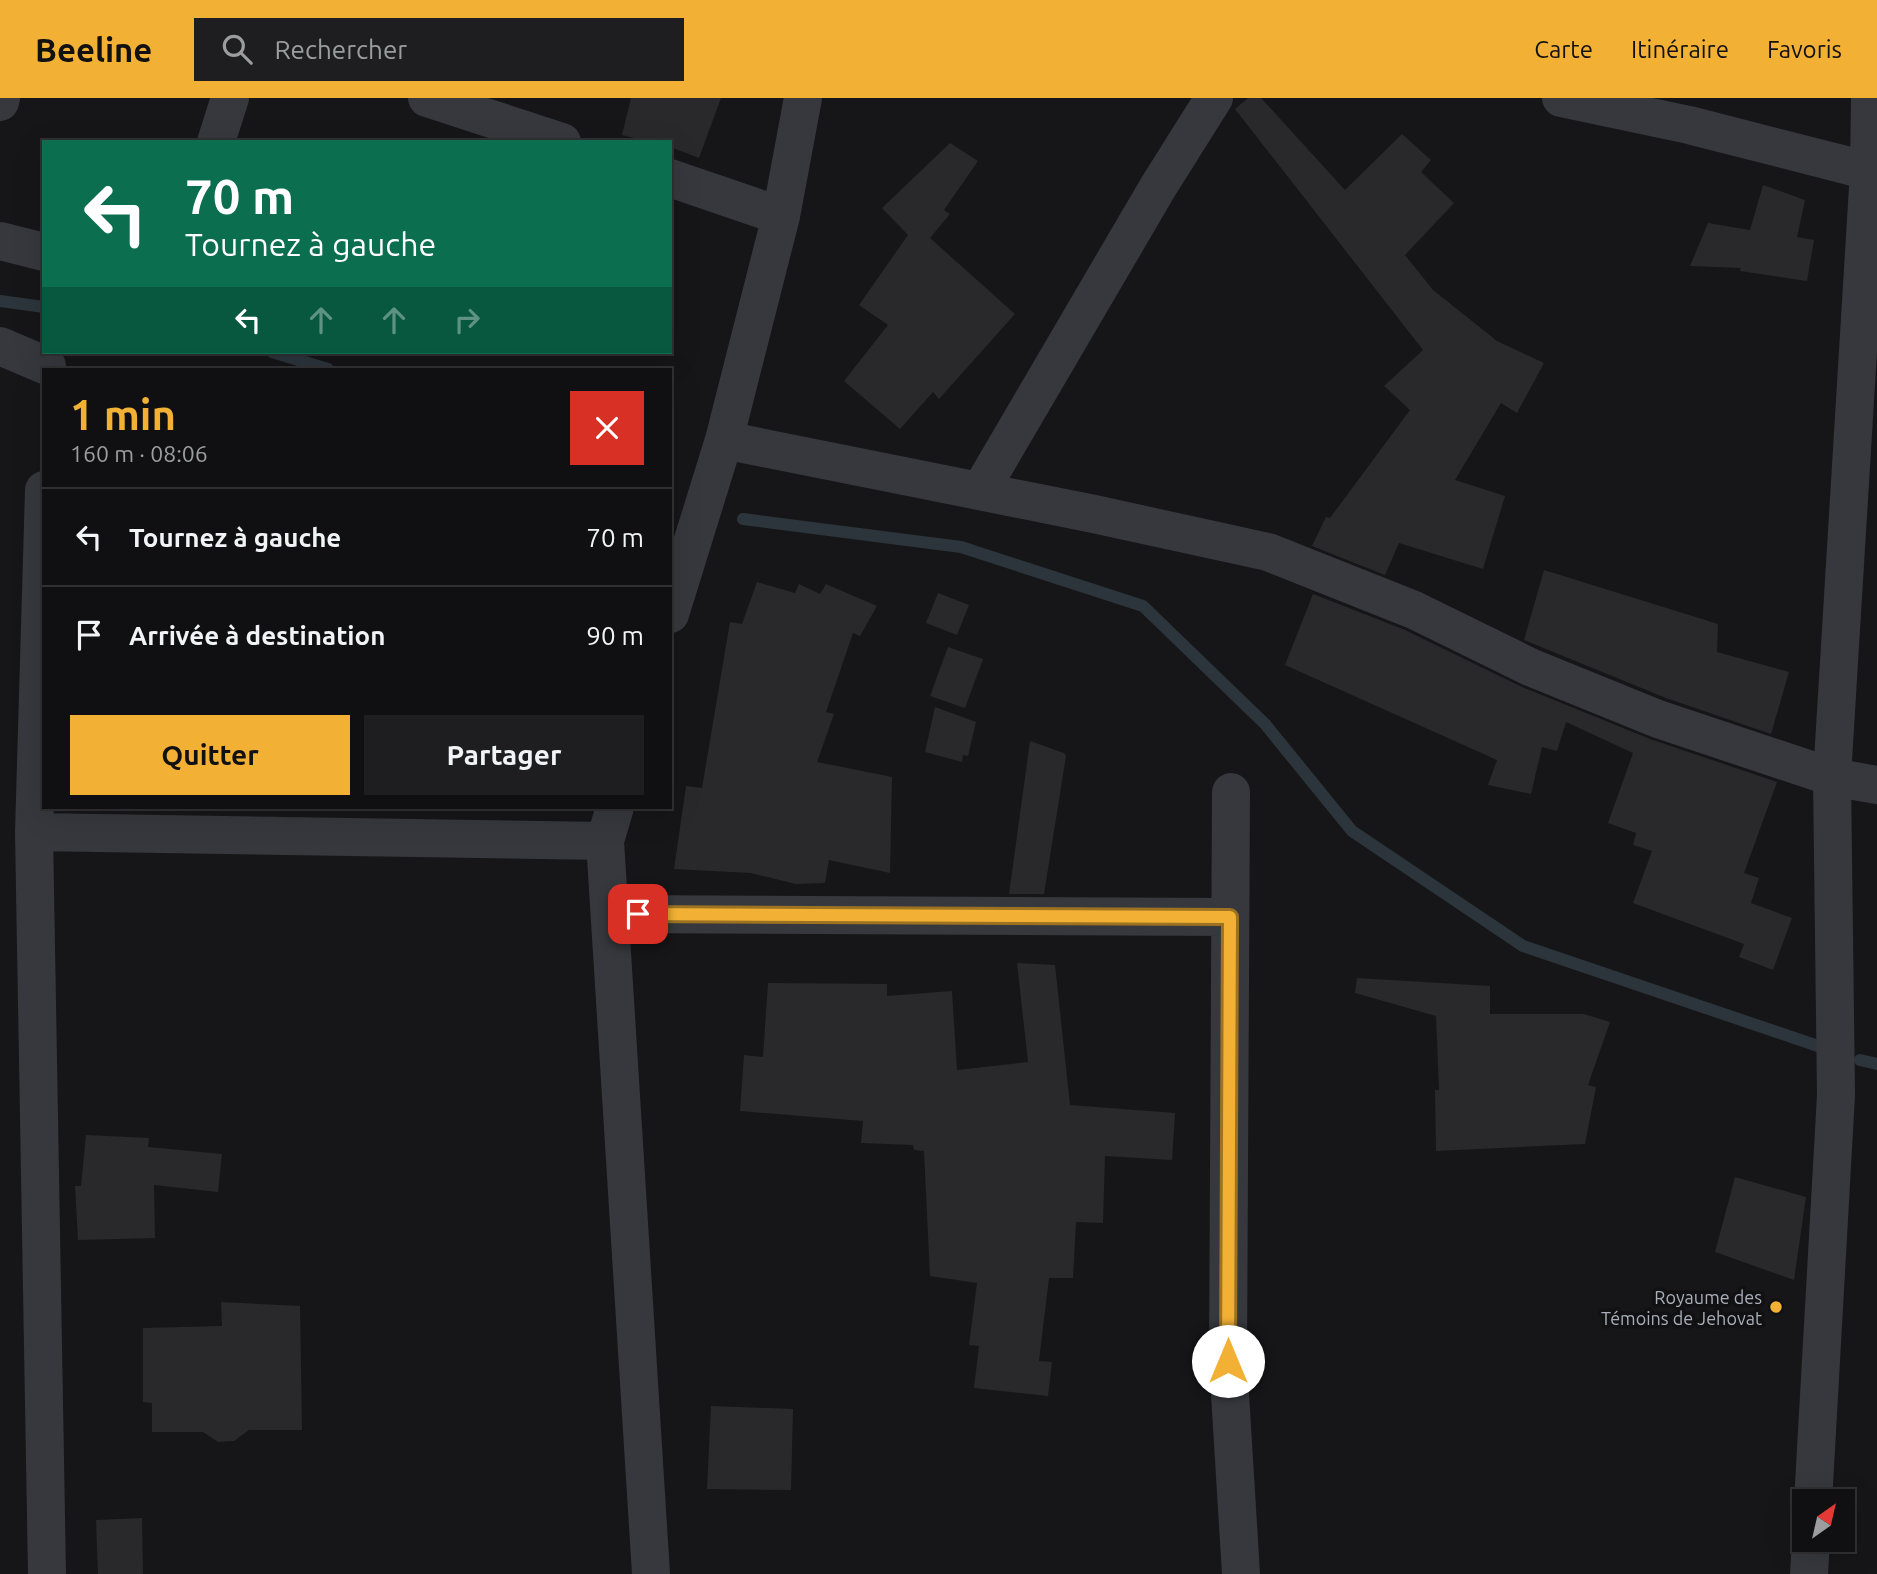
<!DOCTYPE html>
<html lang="fr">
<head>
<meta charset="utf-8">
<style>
	:root { --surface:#101012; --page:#1e1e20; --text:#f1f3f6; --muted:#9c9d9f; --line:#303032; --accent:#f2b134 }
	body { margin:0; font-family:Ubuntu,sans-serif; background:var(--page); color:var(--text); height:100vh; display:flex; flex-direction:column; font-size:26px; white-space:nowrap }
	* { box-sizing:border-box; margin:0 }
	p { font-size:23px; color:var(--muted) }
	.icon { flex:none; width:38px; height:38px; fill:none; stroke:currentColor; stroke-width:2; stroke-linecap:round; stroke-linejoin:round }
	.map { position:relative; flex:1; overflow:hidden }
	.details { position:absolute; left:42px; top:270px; width:630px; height:441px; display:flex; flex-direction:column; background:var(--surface); border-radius:0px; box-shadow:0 7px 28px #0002,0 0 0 2px var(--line) }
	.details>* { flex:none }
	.banner { position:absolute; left:42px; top:42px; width:630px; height:214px; border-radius:0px; box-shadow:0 7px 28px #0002,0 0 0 2px var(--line); background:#0b6e4f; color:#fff; overflow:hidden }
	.needle { width:46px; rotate:34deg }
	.fabs { position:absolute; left:1792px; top:1391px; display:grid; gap:14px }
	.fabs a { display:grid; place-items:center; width:63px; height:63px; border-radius:0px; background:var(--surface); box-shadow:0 7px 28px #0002,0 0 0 2px var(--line); font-size:35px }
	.pin { position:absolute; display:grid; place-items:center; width:60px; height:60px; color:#fff; margin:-30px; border-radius:14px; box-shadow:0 4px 10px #0006 }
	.me { position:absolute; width:77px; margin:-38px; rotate:0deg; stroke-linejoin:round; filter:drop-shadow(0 0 5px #0008) }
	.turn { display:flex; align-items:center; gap:24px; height:147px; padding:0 28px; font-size:32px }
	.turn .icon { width:91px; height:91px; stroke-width:2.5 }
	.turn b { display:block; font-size:49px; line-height:60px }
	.lanes { display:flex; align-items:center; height:66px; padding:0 28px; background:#0003; justify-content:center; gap:35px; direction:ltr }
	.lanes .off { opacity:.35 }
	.round { display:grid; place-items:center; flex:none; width:74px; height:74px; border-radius:0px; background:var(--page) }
	.headline { display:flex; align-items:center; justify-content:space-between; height:119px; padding:0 28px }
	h1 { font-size:42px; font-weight:700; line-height:52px; color:var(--accent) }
	.button { display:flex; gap:14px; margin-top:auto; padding:14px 28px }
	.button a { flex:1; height:80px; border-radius:0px; background:var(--accent); color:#111; font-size:28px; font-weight:700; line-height:80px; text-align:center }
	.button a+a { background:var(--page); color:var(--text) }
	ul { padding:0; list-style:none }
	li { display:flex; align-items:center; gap:21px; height:98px; padding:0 28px; border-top:2px solid var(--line) }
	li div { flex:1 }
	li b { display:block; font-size:26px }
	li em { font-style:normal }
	header { display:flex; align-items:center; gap:42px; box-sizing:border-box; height:98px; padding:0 35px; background:var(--accent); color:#111 }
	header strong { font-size:33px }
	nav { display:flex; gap:38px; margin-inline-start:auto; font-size:24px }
	.search { width:490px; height:63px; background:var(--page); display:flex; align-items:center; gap:18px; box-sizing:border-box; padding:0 24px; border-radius:0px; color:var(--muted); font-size:26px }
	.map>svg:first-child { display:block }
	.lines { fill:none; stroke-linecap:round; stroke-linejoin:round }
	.stream { stroke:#2c353c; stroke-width:12 }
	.building { fill:#29292c }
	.minor { stroke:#37383d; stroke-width:38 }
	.route-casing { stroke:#9d7322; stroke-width:18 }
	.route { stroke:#f2b134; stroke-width:12 }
	.poi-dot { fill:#f2b134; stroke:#111113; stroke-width:2.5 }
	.labels { text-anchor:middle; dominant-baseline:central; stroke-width:7; stroke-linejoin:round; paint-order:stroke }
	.poi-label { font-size:18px; fill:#a8adb8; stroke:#111113; text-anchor:end }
</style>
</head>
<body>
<header>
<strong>Beeline</strong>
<div class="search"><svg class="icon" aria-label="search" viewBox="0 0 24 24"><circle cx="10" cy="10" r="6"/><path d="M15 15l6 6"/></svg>Rechercher</div>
<nav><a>Carte</a><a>Itinéraire</a><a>Favoris</a></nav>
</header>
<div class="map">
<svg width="1877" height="1476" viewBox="0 0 1877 1476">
	<rect width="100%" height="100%" fill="#161618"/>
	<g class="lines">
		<path class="stream" d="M0,203l44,6
			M272,254l56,17
			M743,421l218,28 182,59 122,118 87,107 171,115 295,100
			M1860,962l17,4"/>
	</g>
	<path class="building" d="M631,0h90l-22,60 -29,-11v-5h-20l-28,-7z
		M1248,0h13l84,92 57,-56 29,26 -10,12 33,31 -49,52 28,35 64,51 47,22 -27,50 -16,-10 -46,77 50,16 -22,73 -84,-26 -14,32 -73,-29 14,-29 4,1 80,-108 -26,-24 39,-36 -188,-241z
		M950,45l28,18 -34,49 6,4 -20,24 85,76 -76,85 -6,-7 -33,37 -56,-48 44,-56 -29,-20 49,-70 -26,-27z
		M1763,87l42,15 -8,37 17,3 -7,41 -67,-10 1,-3 -51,-2 18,-43 42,7z
		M1544,472l174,54 -1,28 72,20 -18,62 -105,-36 -142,-58z
		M757,484l38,11 4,-9 21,10 6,-10 51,22 -17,30 -7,-3 -27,79 8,2 -17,48 75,15 -2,96 -61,-13 -4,23 -29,1 -45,-11 -77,-4 12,-83 16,2 28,-166 12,2z
		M938,495l31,12 -12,30 -31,-12z
		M1313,496l92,36 117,57 128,52 127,43 -33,91 15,5 -8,25 41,15 -19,52 -34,-13 5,-13 -111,-41 19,-52 -19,-6 3,-12 -28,-10 25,-70 -67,-31 -9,29 -15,-4 -11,47 -43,-9 9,-25 -212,-95z
		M948,549l35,12 -18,49 -35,-12z
		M935,609l41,15 -8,34 -5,-1 -1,7 -37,-10z
		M1030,643l34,12 2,3 -22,138h-35z
		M1017,865l38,2 15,140 105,8 -3,47 -67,-4 -2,67 -27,-1 -3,56h-24l-10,83 13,1 -4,34 -74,-8 5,-42 -10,-1 8,-62 -47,-7 -6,-125 -10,-1 -1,-5 -52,-2 2,-22 -123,-10 4,-56 19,2 5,-74 119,1v12l65,-5 5,79 71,-8z
		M1357,880l133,8v28h94l26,8 -22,63 8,2 -11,57 -149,7 -1,-61h4l-3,-74 -81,-23z
		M86,1037l63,3 -1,9 74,7 -4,38 -64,-7 1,53 -77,2 -3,-54h6z
		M1735,1079l71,20 -12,83 -79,-28z
		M221,1204l79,4 2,124h-53l-15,11 -16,1 -15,-10h-51v-29l-9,-1v-74l79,-2z
		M711,1308l82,3 -2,81 -84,-1z
		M142,1420l1,56h-45l-2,-54z"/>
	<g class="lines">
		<path class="minor" d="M427,0l135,44
			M1561,0l128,27 180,46
			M0,4l1,-4
			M216,44l14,-44
			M670,80l111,38
			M0,143l44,11
			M0,248l47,20
			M724,342l370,74 174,38 146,58 116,57 128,52 174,58 45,8
			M44,392l-10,342 13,742
			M980,393l178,-304 56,-89
			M670,516l54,-174 57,-224 22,-118
			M1231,694l-3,569 13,213
			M615,709l-10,34 46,733
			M34,734l571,9
			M611,816l619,3
			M1813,1404l23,-407 -4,-318 37,-606 1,-73
			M1809,1476l2,-34"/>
	</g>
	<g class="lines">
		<g class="route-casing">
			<path id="route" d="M638,816l592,3 -2,444"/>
		</g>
		<use href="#route" class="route"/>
	</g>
	<circle class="poi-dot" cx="1776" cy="1209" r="7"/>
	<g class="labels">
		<g class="poi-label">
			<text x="1762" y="1199">Royaume des<tspan x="1762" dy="21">Témoins de Jehovat</tspan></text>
		</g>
	</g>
</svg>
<div class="fabs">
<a><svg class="needle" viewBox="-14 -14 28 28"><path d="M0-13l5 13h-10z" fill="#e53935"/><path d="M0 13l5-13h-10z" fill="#9c9d9f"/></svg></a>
</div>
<div class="pin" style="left:638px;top:816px;background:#d93025"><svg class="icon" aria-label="arrive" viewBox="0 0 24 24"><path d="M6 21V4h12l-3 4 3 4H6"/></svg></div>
<svg class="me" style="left:1228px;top:1263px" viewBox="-20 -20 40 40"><circle r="19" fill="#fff"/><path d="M0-13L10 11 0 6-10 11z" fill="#f2b134"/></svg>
<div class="banner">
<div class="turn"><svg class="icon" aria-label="left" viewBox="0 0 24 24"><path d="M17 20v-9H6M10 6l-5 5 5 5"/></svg><div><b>70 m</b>Tournez à gauche</div></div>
<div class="lanes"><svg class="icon" aria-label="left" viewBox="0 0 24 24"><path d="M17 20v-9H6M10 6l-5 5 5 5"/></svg><svg class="icon off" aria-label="ahead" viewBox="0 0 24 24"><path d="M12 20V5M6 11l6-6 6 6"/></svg><svg class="icon off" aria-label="ahead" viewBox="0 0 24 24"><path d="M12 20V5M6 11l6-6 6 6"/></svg><svg class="icon off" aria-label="right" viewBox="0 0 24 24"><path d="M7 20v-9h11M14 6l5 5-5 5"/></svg></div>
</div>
<section class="details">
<div class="headline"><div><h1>1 min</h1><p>160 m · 08:06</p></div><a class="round" style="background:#d93025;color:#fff"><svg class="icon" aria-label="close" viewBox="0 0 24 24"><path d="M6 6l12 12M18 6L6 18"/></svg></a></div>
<ul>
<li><svg class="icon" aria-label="left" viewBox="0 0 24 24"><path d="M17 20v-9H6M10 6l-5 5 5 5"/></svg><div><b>Tournez à gauche</b></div><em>70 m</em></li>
<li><svg class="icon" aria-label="arrive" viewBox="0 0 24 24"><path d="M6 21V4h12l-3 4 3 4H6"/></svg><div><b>Arrivée à destination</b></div><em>90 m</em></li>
</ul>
<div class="button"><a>Quitter</a><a>Partager</a></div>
</section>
</div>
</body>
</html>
